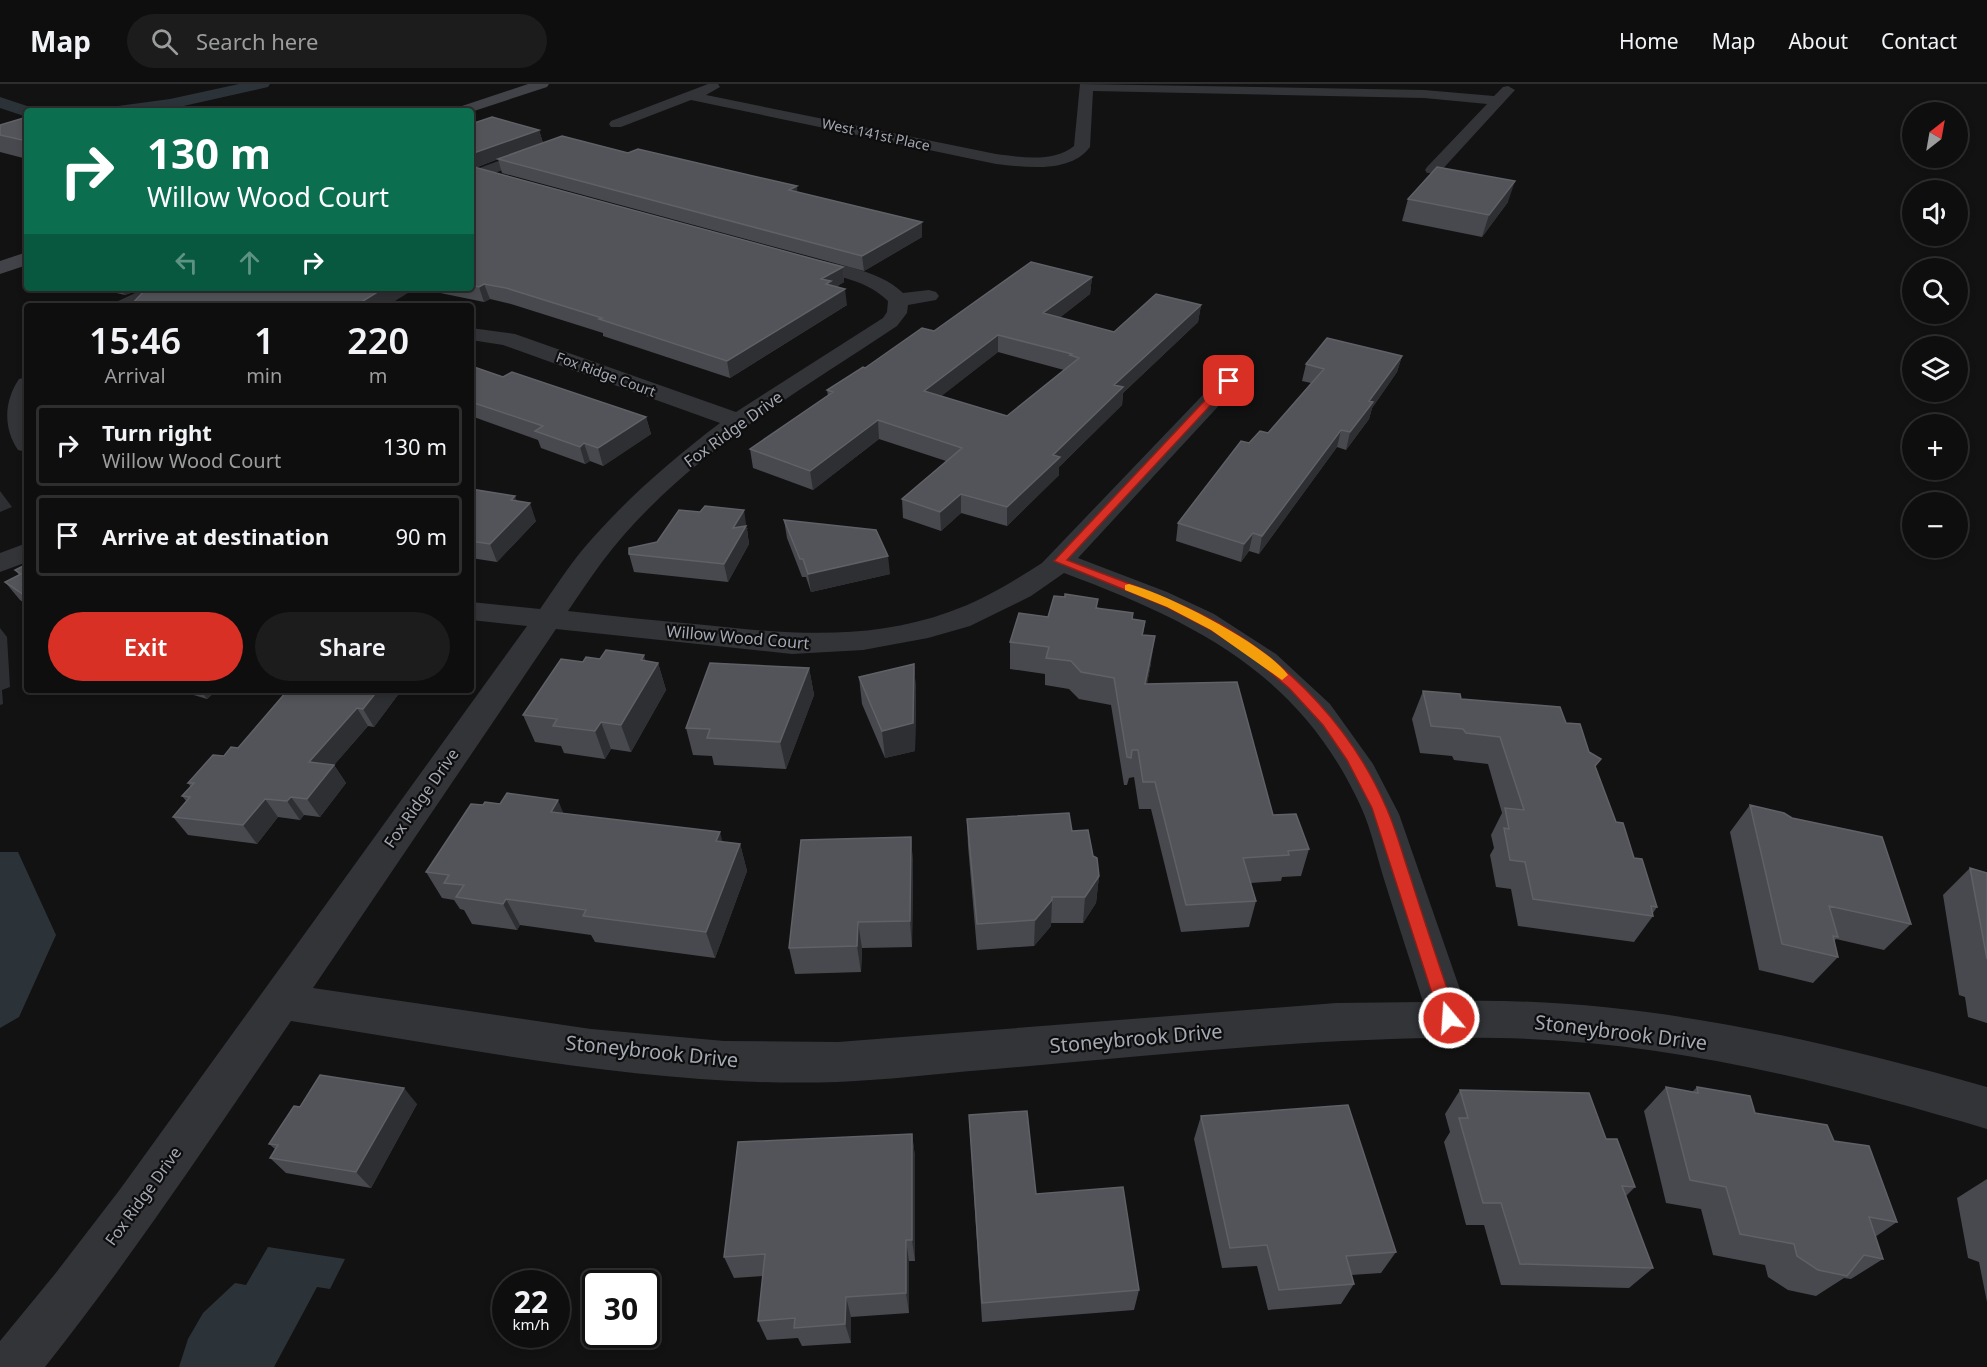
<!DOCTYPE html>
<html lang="en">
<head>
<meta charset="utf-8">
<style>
	:root { --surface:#0e0e0e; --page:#1c1c1c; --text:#f1f3f6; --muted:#9b9c9e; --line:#2e2e2e; --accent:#d93025 }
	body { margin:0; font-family:"Noto Sans",sans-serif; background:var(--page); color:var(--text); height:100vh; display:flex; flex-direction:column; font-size:22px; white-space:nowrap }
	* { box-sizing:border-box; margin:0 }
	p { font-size:20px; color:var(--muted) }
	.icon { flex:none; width:33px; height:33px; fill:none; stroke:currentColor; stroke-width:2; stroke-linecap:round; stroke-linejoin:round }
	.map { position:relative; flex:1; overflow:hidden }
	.side { position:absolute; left:24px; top:219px; width:450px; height:390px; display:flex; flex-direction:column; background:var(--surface); border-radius:6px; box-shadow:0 3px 9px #0003,0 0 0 2px var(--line) }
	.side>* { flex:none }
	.guide { position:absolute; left:24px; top:24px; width:450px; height:183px; border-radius:6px; box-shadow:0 3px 9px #0003,0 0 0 2px var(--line); background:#0b6e4f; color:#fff; overflow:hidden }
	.needle { width:39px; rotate:31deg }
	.controls { position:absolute; left:1902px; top:18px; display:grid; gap:12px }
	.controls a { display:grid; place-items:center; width:66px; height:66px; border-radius:50%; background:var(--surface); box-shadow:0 3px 9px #0003,0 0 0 2px var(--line); font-size:30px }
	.speed { position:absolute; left:492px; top:1186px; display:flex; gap:12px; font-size:30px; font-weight:700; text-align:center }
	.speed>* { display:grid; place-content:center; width:78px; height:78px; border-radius:50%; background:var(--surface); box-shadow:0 3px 9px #0003,0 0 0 2px var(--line); line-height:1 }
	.speed small { font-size:15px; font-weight:400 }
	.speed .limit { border:3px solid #111; border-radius:9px; background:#fff; color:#111 }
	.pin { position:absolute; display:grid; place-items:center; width:51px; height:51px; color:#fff; margin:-26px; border-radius:12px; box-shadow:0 3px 9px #0006 }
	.me { position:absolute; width:66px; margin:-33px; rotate:342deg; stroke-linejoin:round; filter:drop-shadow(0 0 4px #0008) }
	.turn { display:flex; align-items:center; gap:21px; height:126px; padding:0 24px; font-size:27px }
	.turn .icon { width:78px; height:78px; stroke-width:2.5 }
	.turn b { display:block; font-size:42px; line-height:51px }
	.lanes { display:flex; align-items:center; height:57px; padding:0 24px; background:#0003; justify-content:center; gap:30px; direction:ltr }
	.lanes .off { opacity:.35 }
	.eta { display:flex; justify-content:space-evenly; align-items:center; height:102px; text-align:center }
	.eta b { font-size:36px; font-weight:600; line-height:42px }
	.action { display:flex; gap:12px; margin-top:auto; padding:12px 24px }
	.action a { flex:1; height:69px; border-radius:36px; background:var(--accent); color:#fff; font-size:24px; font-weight:600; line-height:69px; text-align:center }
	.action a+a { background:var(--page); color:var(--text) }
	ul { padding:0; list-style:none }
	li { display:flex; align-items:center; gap:18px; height:81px; margin:0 12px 9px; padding:0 12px; border:3px solid var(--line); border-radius:6px }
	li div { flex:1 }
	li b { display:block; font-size:22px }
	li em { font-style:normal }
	header { display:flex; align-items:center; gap:36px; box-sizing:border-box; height:84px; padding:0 30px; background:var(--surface); border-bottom:2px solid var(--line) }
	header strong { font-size:28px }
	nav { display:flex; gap:33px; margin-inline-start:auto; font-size:21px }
	.search { width:420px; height:54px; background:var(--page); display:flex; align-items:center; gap:15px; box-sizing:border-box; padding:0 21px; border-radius:33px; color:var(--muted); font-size:22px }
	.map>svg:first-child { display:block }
	.water { fill:#2b3339 }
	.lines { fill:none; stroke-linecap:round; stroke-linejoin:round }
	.canal { fill:#2b3339; fill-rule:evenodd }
	.street { fill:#333438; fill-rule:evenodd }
	.secondary { fill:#414348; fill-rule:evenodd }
	.wall { fill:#48494e; fill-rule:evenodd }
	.shaded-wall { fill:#2e2f32 }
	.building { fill:#525459; stroke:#5f6167; stroke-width:1.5; fill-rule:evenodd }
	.route { fill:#d93025; stroke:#8d1f18; stroke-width:1.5 }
	.slow { fill:#f59e0b }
	.labels { text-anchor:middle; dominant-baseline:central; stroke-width:4.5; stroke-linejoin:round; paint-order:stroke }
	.far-street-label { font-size:14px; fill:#a4a9b4; stroke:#0d0d0e }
	.street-label { font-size:16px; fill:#a4a9b4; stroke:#0d0d0e }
	.near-street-label { font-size:20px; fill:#a4a9b4; stroke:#0d0d0e }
</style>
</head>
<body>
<header>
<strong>Map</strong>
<div class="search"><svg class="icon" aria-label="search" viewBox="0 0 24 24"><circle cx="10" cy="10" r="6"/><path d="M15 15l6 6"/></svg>Search here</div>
<nav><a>Home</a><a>Map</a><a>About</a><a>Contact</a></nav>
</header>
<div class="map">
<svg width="1987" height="1283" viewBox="0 0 1987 1283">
	<rect width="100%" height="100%" fill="#121213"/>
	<path class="water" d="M0,768h18l38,83 -37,82 -19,11z
		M268,1163l77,12 -15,30 -13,-2 -43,80h-95l9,-28 15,-26 32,-30 11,2z"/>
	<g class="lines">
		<path class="canal" d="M239,0h31l-2,3 -98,22 -61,2 3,-4 6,-1 52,-7z
			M0,13l33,11 2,3h-8v6l-27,-9z"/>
		<path class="street" d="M708,0h10l2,3 -14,8 290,59c24,3 58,9 78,-8l6,-62 344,6 70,6 9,-9 5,-1 7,4 -76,83h-12l-2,-3 2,-3 60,-63 -63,-6 -331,-7 -3,56c-20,27 -65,20 -94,17l-305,-64 -70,27h-10l-2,-3 2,-3z
			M542,61l6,2 2,3 -2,3 -77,29v-11z
			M801,172c34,9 76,12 102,37l26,-3 7,2 3,4 -3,4 -28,5 -1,8 -10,13c-105,70 -218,134 -295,236 -12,16 -23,33 -34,49 46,5 91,10 137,14 83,9 164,16 244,-13 34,-12 63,-30 93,-49l179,-187 8,-2 8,2 3,5 -3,5 -159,172 89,34 47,22 62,40 54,50 43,60 26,50 65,187c177,-3 353,38 523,86v42c-158,-47 -323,-89 -489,-91 -172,-3 -344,18 -515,32 -48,4 -97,10 -146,12 -183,6 -366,-33 -546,-61 -80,117 -158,235 -246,346h-45v-26l55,-67 66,-86 406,-562 -56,-6v-18l69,7c14,-20 28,-42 44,-61 40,-47 87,-88 136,-125l-217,-78 -32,-5v-12l44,6 221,78 147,-94 4,-6 1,-11c-24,-24 -63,-27 -94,-35l-3,-4 3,-4zM1064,489c131,49 236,100 297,234 10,22 15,46 22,69 13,42 27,84 40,126l-87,1 -498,39 -114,-1 -133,-12 -278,-41 243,-359 236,25 71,-4 65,-12 42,-12 61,-30z
			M146,204h26l-3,4 -29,14h-27l3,-4z
			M27,293v75l-9,-2c-15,-22 -14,-49 1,-71z
			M27,459v19l-27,10v-19z"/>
		<path class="secondary" d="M528,0h21l-2,3 -76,25 -17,-1 2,-3z
			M27,168v13l-27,9v-13z"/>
	</g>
	<path class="wall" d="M27,33v42l-27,-7v-27z
		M471,40l68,6 4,13 85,10 169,33v6l125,30v15l-58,34 -362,-98 -4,-14 -23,9 368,99 1,15 -8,5 11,18 -117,73 -127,-42v-3l-92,-29 -21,-5 -6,3 -68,-14h55z
		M1408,115l100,3 -26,35 -80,-16z
		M1092,193l-2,17 -31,24 55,14 87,-27 -3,17 -75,71 -1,12 -63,62v8l-52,51 -46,-13 -20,18 -38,-13 -1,-19 44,-38 -67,-22 -66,51 -60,-22 -3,-19 78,-53 -1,-6 38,-22 69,-37zM998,268l66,18 -57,46 -66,-20z
		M95,204h49l-19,7z
		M1402,272l-5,16 -25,36 -3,11 -23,31 -9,-3 -78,107 -10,-3 -8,11 -65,-21 2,-18 71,-80 19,-10 43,-50 -9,-2 4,-17z
		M471,282l32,11 143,40 5,17 -48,32 -13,-5 -5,3 -44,-16 -3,-8 -67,-24z
		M471,405l46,12 19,20 -39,41 -26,-4z
		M784,436l106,54 -79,18 -5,-15h-4l-15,-39z
		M748,444l-1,1 2,15 -21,38 -94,-10 -5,-18z
		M27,480v41l-7,-5 -15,-18 14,-7 -4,-5z
		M1065,513l68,22 12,2 -2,14 8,28 -4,21 126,131 36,34 -8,27 -19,1 -1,4 -30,2 5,18 -7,26 -68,5 -30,-123h-12l-5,-32 -5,1 -2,7h-3l-13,-80 -32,-6 -10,-10 -24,-4v-11l-35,-5v-27l38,-25z
		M600,575l46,2 12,2 8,27 -35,62 -20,-3 -6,10 -41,-6 -3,-7 -26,-4 -12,-27 60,-53z
		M914,580l2,27 -1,60 -30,7 -23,-54 -3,-27z
		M809,584l5,27 -28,74 -72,-4 -2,-9 -19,-1 -7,-27z
		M177,606h40l-10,9z
		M279,606h120l1,2 -26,35 -6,-1 -34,39 12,18 -26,34 -16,-2 -4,5 -22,-3 -21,27 -69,-9 -15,-18 14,-15 -5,-6 9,-9 -3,-4 36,-27 14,-8 45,-52z
		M1423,607l38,8 105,24 30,46 20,53 18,36 23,49 -4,6v3l-19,26 -116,-16 -7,-37 -15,-2 -6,-32 4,-7 -3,-13 11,-22 -14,-49 -34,-4 -2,-4 -32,-3 -8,-34z
		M483,721l80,8 160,29 17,2 7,27 -32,87 -120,-16 -4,-7 -71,-10 -3,5 -45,-6 -8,-14 -4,-1 -6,-9 -12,-2 -16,-26z
		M1750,721l161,119 -27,26 -48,-11 -2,2 4,16 -25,26 -54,-13 -29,-138z
		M967,735l105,12 21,25 6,20 -3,27 -13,20h-32v3l-17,20 -57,4 -9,-104z
		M911,753l2,27 -1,83 -50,1 -1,24 -66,2 -6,-26z
		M1970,784l17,5v150l-19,-6 -3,-20 -6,-2 -16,-100z
		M1666,1003l26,5 5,-5 58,26 79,28 63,81 -22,15 8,22 -32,20 -7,-1 -28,18 -28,-6 -20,-13 -3,-12 -52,-10 -12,-46 -35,-6 -22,-92z
		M1460,1006l146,49 29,48 -10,10 28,71 -24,20 -128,-3 -17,-60h-18l-22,-83 6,-10 -5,-18z
		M417,1020l-46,84 -85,-15 -16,-15 5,-9 -6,-5 31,-37z
		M969,1031l67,79 103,96 -5,20 -152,12z
		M1201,1032l195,136 -15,21 -30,2 3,9 -13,20 -73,6 -11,-44 -35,2 -28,-129z
		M912,1050l3,23v104h-6v52l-58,4v26l-49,3 -4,-8 -31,2 -9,-19 5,-45 -29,2 -10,-21z
		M1987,1095v123l-8,-40 -11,-4 -11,-60z"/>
	<path class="shaded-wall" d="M539,46l4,13 -72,26v1v-16z
		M1515,97l-7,21 -26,35 7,-22z
		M797,102l1,15 -9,-11z
		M922,138v15l-58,34 -2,-15z
		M843,183l1,15 -12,7 -11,-10z
		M1092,193l-2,17 -47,37v-18z
		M484,200l6,15 -6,3 -5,-15z
		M120,204h24l-19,7z
		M384,204h32l-29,18h-32z
		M845,205l2,16 -117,73 -3,-17z
		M1201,221l-3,17 -75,71 -1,12 -63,62v8l-52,51v-19l107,-122z
		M998,251v17l-73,57 -1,-18z
		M1402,272l-5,16 -25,36 -3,11 -23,31 4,-18 19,-31z
		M646,333l5,17 -48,32 -5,-18z
		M878,336l1,19 -66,51 -3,-19z
		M1341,346l-4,17 -78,107 3,-18z
		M584,359l6,18 -5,3 -5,-17z
		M0,407l12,16 -12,5z
		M961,410v19l-20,18 -1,-19z
		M515,412l6,16 9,-9 6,18 -39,41 -7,-18 21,-44z
		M744,426l5,34 -21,38 -4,-18 9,-36z
		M1253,449l-4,18 -8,11 3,-18z
		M888,472l2,18 -79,18 -3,-18z
		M0,544l7,9 3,50 -8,3 1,14 -3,1z
		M1155,552l-4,27 -9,48 3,-27z
		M644,571l6,21 8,-13 8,27 -35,62 -10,-27 20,-65z
		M914,580l2,27 -1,60 -30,7 -3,-27z
		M809,584l5,27 -28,74 -6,-27z
		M200,606h17l-10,9z
		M378,606h21l1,2 -26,35 -11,-18z
		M357,624l11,18 -47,54 -12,-18z
		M601,638l10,27 -6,10 -10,-28z
		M334,681l12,18 -26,34 -13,-18z
		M291,713l13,18 -4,5 -13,-19z
		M265,715l13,18 -21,27 -14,-19z
		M558,716l11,27 -18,-15z
		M720,748l7,27 -11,-18z
		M911,753l2,27 -1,83 -2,-26z
		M740,760l7,27 -32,87 -9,-26z
		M1099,792l-3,27 -13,20 2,-26z
		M506,815l14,26 -3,5 -14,-26z
		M1052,816l-1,26 -17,20 1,-26z
		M858,838l4,26 -1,24 -4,-26z
		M404,1004l13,16 -46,84 -15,-16z
		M912,1050l3,23v104l-3,-21z
		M906,1156l3,21v52l-3,-20z
		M846,1213l5,20v26l-6,-19z"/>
	<path class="building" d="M27,33v24l-27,-6v-10z
		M492,33l47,13 -68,24v-30z
		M562,52l66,17 10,-4 115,27 44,10 -8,4 133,32 -60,34 -364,-97z
		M474,83l369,100 -22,12 10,2 -5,3 19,5 -118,72 -128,-42 3,-1 -96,-30 -22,-4 -5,3 -8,-2v-117z
		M1437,83l78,14 -26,34 -81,-16z
		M1031,178l61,15 -49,36 71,19 42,-38 45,11 -87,80 9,2 -70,68 7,2 -53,50 -46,-13 -21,18 -38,-13 60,-51 -84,-28 -68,51 -60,-22 83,-57 -6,-2 36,-23 2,1 57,-40 12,3zM998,251l74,19 -2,1 9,3 -72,58 -83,-25z
		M147,204h237l-29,18h-225z
		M1327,254l75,18 -33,45 4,1 -23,30 -9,-2 -79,106 -9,-3 -9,11 -66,-21 63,-82 8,2 11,-12 8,2 56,-64 -18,-5z
		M471,282l32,11 9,-5 134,45 -48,31 -14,-5 -4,4 -45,-16 8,-5 -72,-24z
		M471,405l44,7 -4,4 19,3 -40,41 -19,-3z
		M705,422l39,4 -11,18 13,-2 -22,38 -95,-10v-6l28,-6 22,-32 21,2z
		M784,436l92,10 12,26 -80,18 -5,-15h-3z
		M27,480v33l-22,-15 16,-8 -6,-4z
		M1065,510l33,5 -2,9 37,5 -1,6 13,2 -3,14 13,1 -10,48 92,-2 36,133 23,-1 13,35 -21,2 1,4 -46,3 13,43 -70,4 -31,-123h-12l-5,-32h-6l-1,8 -4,-1 -13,-79 -33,-6 -10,-11 -25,-3 3,-11 -39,-5 9,-29 29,4 6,-21 11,1z
		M606,566l38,5 -3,5 17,3 -37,62 -20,-3 -6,9 -42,-5 4,-7 -34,-4 38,-56 22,3 3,-5 14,2z
		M710,579l99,5 -29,74 -73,-4 3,-9 -24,-1z
		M914,580l-1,59 -31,8 -23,-54z
		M279,606h99l-15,19 -6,-1 -48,54 25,3 -27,34 -16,-2 -4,4 -22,-2 -22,26 -70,-8 17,-20 -8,-1 12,-13h-6l25,-28 11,1 7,-9 7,1 49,-57z
		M1423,607l37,3 1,5 99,8 6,16 14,1 9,28 12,7 -6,7 21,56 7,1 11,35 8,1 15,48 -6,-1 2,10 -120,-17 -8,-37 -15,-2 -6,-32 5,1 -4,-21 19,2 -24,-73 -34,-4 -3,-4 -32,-3z
		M507,709l51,7 -7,12 169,20 -4,9 24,3 -34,88 -123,-16 3,-6 -80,-11 -3,5 -47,-7 8,-12 -20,-2 5,-8 -23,-3 45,-68 12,1 2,-3 15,2z
		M1750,721l34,8 8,5 90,19 29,87 -82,-18 9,31 -5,-1 5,21 -56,-13z
		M1069,729l3,18 16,-1 5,26 4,2 2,18 -14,21h-33v3l-17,20 -58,4 -10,-105z
		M911,753l-1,84 -52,1 -1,24 -68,2 12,-108z
		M1970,784l17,5v86z
		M320,991l84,13 -48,84 -86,-14 8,-13 -9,-1 25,-38 6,1z
		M1666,1003l32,6 -1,-6 53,9 5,17 72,12 7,16 35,5 28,76 -28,-5 14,42 -19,-4 -17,21 -29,-6 -21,-14 -3,-12 -54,-10 -14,-47 -36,-7z
		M1460,1006l129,3 17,46h11l18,48 -13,-1 31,82 -133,-4 -19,-61h-18l-24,-85h9z
		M1348,1021l48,147 -50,4 8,28 -75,6 -12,-45 -37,3 -29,-132z
		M1027,1027l9,83 87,-7 16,103 -157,13 -13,-188z
		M912,1050v106h-6v53l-60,4 -1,27 -51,4 1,-10 -37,3 7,-67 -41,3 14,-115z"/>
	<path class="route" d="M1225,295l8,2 -166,179c51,20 103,37 151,63 73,41 135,107 168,184 10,22 16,46 24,69 15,47 31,95 47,142l-2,6 -6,2 -7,-2 -2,-6 -68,-210 -25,-48 -24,-35 -34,-37 -33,-28 -45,-30 -44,-23 -113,-46z"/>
	<path class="slow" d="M1129,500c38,10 137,60 159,91l-6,5 -71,-50 -44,-23 -42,-17v-5z"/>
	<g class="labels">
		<g class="far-street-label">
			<text transform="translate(876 50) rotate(12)">West 141st Place</text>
			<text transform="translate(606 290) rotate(20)">Fox Ridge Court</text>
		</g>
		<g class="street-label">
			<text transform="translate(733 345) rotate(-36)">Fox Ridge Drive</text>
			<text transform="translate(738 553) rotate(5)">Willow Wood Court</text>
			<text transform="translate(421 714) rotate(-55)">Fox Ridge Drive</text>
			<text transform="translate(143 1112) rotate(-54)">Fox Ridge Drive</text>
		</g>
		<g class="near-street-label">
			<text transform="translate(1621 948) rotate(7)">Stoneybrook Drive</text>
			<text transform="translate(1136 954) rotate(-5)">Stoneybrook Drive</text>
			<text transform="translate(652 967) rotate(6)">Stoneybrook Drive</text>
		</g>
	</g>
</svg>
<div class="controls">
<a><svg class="needle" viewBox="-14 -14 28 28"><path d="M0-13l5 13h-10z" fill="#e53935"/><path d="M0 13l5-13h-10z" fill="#9b9c9e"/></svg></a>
<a><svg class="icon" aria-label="sound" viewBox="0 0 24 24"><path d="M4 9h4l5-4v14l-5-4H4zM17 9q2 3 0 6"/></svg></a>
<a><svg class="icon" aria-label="search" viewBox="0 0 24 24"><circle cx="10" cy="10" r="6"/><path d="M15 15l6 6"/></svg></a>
<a><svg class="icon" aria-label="layers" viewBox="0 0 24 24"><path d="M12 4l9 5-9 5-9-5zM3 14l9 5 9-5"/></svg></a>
<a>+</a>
<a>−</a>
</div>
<div class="speed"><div>22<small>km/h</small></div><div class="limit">30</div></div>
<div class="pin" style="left:1229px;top:297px;background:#d93025"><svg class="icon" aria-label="arrive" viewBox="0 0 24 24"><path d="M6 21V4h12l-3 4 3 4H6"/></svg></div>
<svg class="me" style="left:1449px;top:934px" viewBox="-20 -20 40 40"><circle r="17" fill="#d93025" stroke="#fff" stroke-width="3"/><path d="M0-11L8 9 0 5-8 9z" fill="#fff"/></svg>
<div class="guide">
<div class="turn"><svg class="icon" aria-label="right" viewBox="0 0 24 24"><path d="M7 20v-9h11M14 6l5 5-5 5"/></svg><div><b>130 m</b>Willow Wood Court</div></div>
<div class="lanes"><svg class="icon off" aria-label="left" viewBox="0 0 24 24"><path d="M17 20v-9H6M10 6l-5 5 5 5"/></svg><svg class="icon off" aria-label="ahead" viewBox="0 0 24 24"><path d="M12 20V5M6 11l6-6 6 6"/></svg><svg class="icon" aria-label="right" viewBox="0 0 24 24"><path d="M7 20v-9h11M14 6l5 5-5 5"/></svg></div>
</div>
<section class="side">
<div class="eta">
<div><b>15:46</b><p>Arrival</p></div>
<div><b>1</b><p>min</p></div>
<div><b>220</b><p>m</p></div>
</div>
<ul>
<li><svg class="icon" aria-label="right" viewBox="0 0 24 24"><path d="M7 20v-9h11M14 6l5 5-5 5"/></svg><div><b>Turn right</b><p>Willow Wood Court</p></div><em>130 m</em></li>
<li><svg class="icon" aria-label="arrive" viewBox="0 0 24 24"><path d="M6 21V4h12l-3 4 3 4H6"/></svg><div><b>Arrive at destination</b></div><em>90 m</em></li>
</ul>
<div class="action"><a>Exit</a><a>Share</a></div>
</section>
</div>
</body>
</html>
